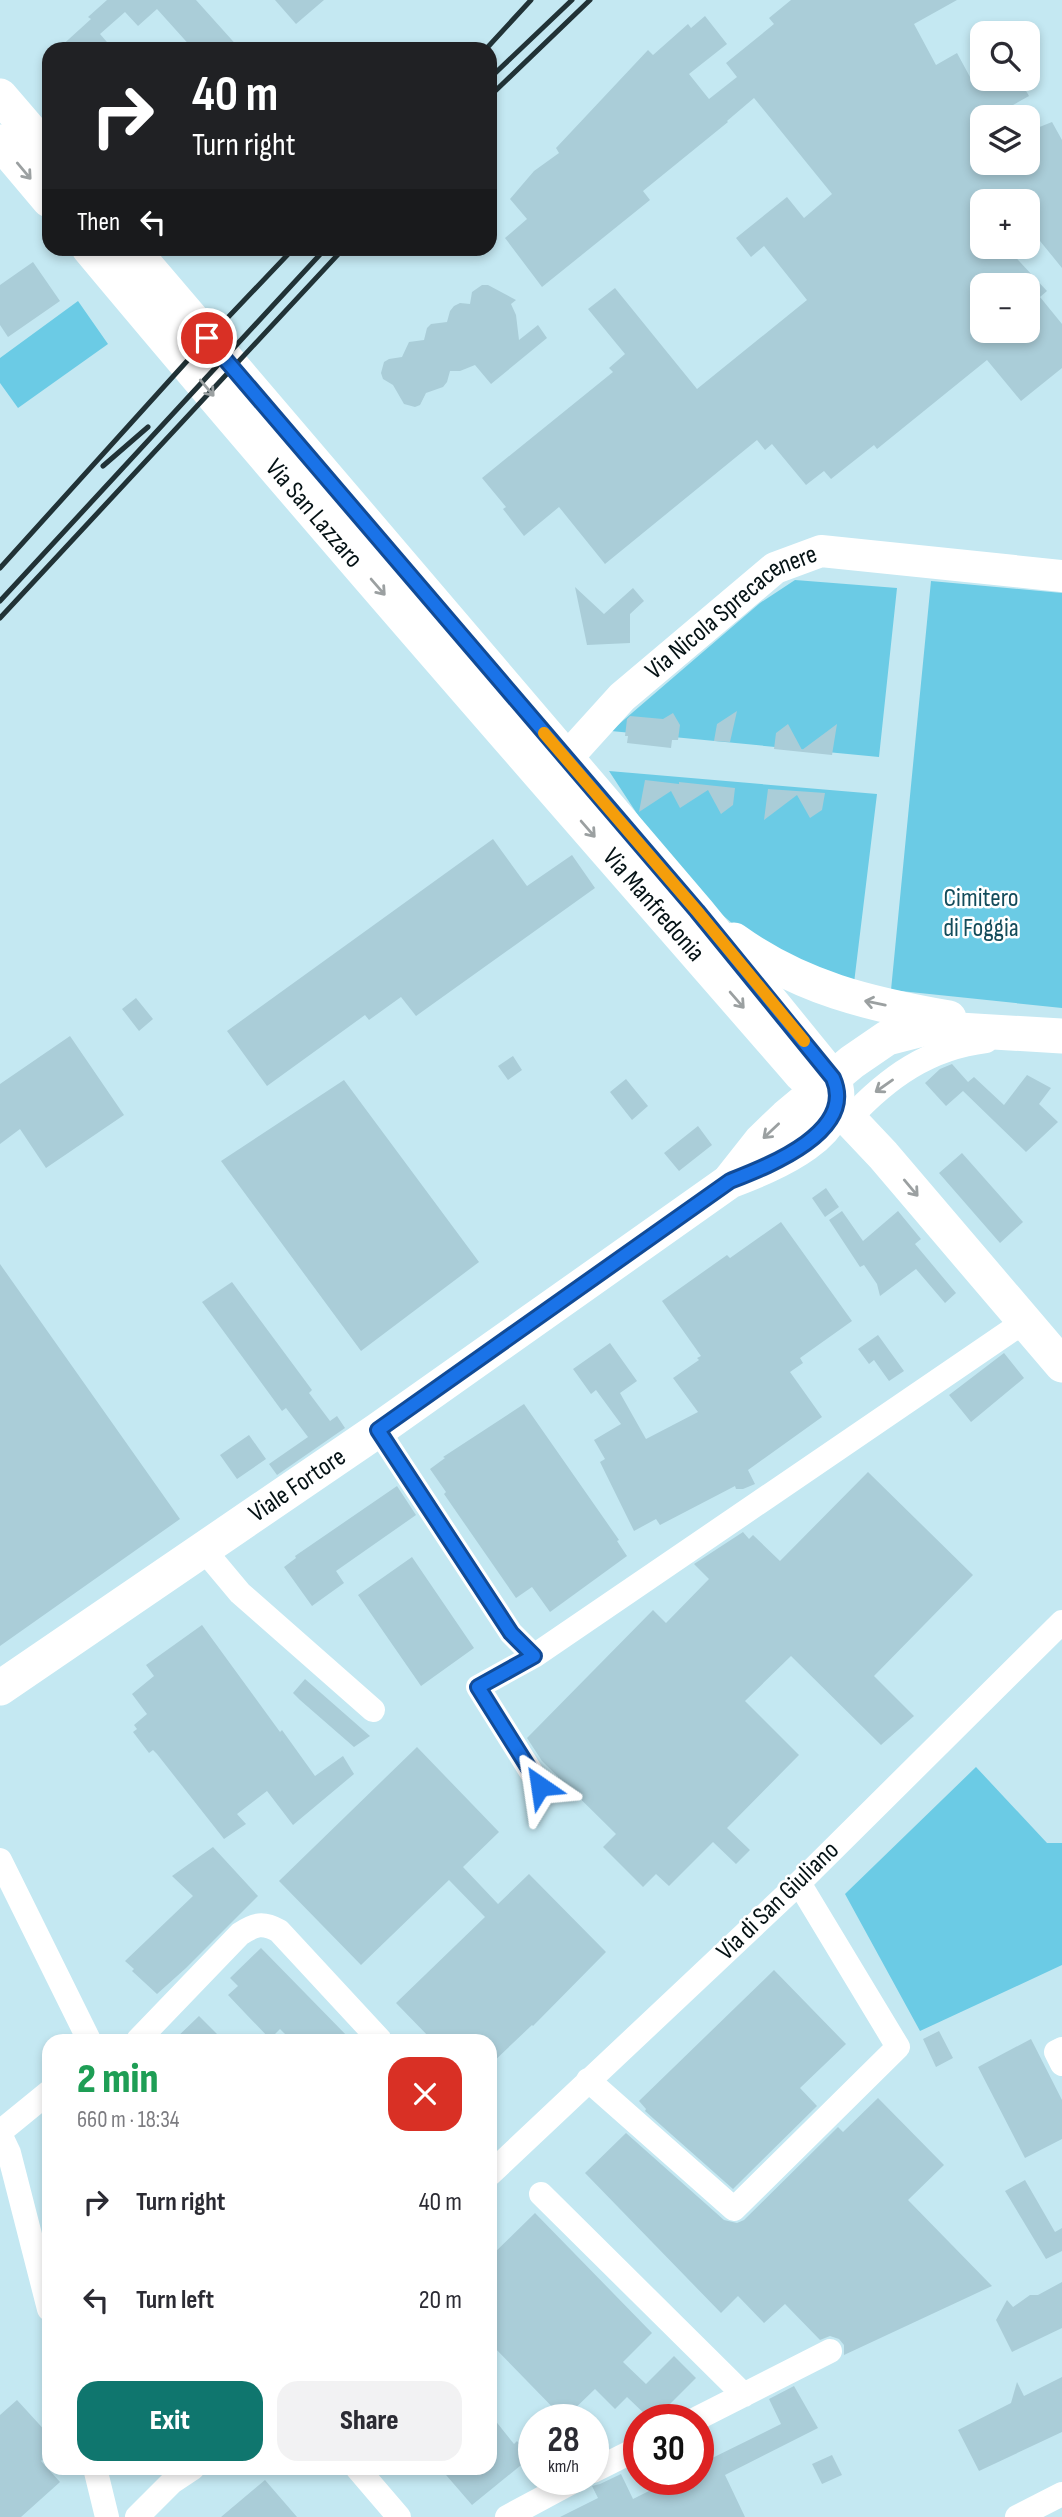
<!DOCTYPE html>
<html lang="en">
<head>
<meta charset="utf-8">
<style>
	:root { --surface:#fff; --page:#f2f2f3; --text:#2b2b33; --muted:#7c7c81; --accent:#0f766e }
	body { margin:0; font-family:"Sofia Sans Condensed",sans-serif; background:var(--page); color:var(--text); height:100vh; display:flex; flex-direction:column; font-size:26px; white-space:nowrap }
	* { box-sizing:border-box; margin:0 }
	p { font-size:23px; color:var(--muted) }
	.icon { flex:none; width:38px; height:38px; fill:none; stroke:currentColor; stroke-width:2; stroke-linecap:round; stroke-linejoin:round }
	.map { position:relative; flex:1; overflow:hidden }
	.side { position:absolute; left:42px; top:2034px; width:455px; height:441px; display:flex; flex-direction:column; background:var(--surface); border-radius:21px; box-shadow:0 4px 10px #0003 }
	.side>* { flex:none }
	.hud { position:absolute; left:42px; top:42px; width:455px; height:214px; border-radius:21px; box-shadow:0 4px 10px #0003; background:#202124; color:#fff; overflow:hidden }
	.fabs { position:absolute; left:970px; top:21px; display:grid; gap:14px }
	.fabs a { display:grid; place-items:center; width:70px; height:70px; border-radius:14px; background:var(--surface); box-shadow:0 4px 10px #0003; font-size:35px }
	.speed { position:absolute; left:518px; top:2404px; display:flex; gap:14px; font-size:35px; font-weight:700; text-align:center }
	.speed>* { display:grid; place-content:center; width:91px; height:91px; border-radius:50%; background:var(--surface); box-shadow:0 4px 10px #0003; line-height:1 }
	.speed small { font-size:18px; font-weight:400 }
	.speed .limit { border:10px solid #d22; background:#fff; color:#111 }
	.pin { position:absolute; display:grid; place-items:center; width:60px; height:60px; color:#fff; margin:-30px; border:4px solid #fff; border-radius:50%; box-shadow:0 2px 7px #0007 }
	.me { position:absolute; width:77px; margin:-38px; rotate:328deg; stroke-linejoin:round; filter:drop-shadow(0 0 5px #0008) }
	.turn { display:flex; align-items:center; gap:24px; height:147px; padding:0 35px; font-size:32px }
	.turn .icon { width:91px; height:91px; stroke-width:2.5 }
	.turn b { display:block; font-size:49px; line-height:60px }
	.then { display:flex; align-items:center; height:66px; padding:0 35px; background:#0003; gap:14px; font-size:26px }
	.round { display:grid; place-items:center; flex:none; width:74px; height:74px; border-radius:21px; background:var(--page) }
	.head { display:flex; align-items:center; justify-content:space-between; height:119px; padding:0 35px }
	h1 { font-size:42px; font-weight:800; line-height:52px; color:#1e9e55 }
	.cta { display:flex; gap:14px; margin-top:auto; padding:14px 35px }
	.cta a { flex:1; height:80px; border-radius:21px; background:var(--accent); color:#fff; font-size:28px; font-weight:800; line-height:80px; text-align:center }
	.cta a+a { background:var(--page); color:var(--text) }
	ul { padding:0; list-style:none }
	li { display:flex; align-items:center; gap:21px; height:98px; padding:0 35px }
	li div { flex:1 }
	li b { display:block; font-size:26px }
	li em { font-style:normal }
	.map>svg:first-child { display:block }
	.green { fill:#6bcbe5 }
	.building { fill:#aacdd8; fill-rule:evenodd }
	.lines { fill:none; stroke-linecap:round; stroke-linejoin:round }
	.minor { stroke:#fff; stroke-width:24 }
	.tertiary { stroke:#fff; stroke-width:32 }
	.secondary { stroke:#fff; stroke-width:35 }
	.rail { stroke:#213236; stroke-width:5 }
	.oneway { stroke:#9ba0a1 }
	.route-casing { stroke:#114b97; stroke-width:18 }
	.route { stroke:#1a73e8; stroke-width:12 }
	.slow { stroke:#f59e0b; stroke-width:12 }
	.labels { text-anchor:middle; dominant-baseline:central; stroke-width:5; stroke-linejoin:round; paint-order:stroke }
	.street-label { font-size:26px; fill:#051215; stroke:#fff }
	.park-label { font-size:26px; fill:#134c5b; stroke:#fff }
</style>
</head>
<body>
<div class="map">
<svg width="1062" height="2517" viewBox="0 0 1062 2517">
	<rect width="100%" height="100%" fill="#c4e8f2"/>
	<path class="green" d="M78,301l30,43 -90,64 -18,-25v-25z
		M795,580l102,8 -18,169 -268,-26 149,-128z
		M931,581l131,12v415l-171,-18z
		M609,771l268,23 -23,189 -79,-23 -83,-71 -43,-57z
		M976,1767l71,76h15v122l-142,66 -75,-137z"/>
	<path class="building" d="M107,0h89l44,49h-47l-36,-40 -19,17 -13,-14 -25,22 13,15h-55l33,-30 -3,-2z
		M275,0h49l-28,24z
		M791,0h166l-43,24 22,41 21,-12 19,35 15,-9h28l10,17 -23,13 6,8h-30v46h45v-31l25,-10 10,18v128l-35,-43v-24h-45v46h24l41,44 -7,6 22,27v44l-41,33 -34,-41 -110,89 -3,-4 -43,34 -7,-8 -18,14 -34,-41 -7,6 -8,-10 -152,124 -46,-57 -35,29 -21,-27 3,-2 -24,-29 131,-106 -4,-4 16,-14 -37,-45 27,-21 82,101 110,-89 -43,-54 -13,11 -15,-19 51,-41 17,21 28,-24 -78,-96 -27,23 1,1 -85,69 7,9 -108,87 -37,-49 22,-19 -17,-20 24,-28 25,-18 -3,-5 92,-98 5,5 35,-31 3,4 14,-12 22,28 -38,30 20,25 28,-22 -11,-14 48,-39 -5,-6zM982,285h45v46h-45z
		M33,262l27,39 -52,36 -8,-12v-40z
		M482,285h6l28,15 -5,4 5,11 3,25 19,-15 9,13 -56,46 -16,-19 -15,6h-10l-3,11 -4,5 -17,6 -6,12 -5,2 -11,-3 -11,-19 -10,-6 -2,-6 3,-11 5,-3 13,-2 7,-15 15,-2 3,-12 4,-4 16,-2 3,-11 4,-5 6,-3 10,1 2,-12z
		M575,587l29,27 29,-26 11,13 -14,13v29l-43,2z
		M737,711l-7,31 -16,-1 3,-17z
		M673,713l7,12 -2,15h-6l-1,8 -44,-5 1,-7h-3l2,-17 3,-3 33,3z
		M788,724l14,26 35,-26 -5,31 -58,-6 2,-16z
		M645,780l34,4v-2l56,6 -2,17 -12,9 -13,-24 -28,18 -9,-17 -32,21z
		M768,789l57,4 -3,17 -12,8 -13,-23 -33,25z
		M493,839l34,47 45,-31 23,33 -179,128 -15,-19 -32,23 -4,-5 -98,71 -40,-55z
		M136,998l17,21 -14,12 -17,-22z
		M70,1036l54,79 -78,53 -26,-39 -20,15v-60z
		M513,1056l9,14 -14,10 -10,-14z
		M952,1064l16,18 6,-5 30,28 23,-30 24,13 -12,16 19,18 -32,30 -63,-61 -17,15 -21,-23 15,-14z
		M626,1079l22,27 -16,14 -22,-28z
		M344,1080l135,182 -118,89 -140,-190z
		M698,1126l14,19 -33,26 -15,-18z
		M962,1153l61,69 -23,21 -61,-70z
		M826,1188l13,19 -14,10 -13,-19z
		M842,1211l21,30 35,-30 23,28 -6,5 41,49 -11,10 -29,-34 -36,27 -3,-12 -13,-19 -4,2 -31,-47z
		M781,1222l71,99 -52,37 3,5 -13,9 32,45 -74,53 7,14 -12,5h-7l-1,-3 -75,39 -4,-6 -22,12 -34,-69 5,-3 -11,-19 27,-16 -25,-34 -5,4 -18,-25 37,-26 27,38 -17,12 26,46 52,-27 -25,-34 26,-18 -2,-2 4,-2 -39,-55 65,-46 3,3z
		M0,1264l180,255 -180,127z
		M232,1282l80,108 -3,3 21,28 7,-5 8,12 -68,47 -8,-11 39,-27 -22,-29 -4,3 -80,-109z
		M878,1335l26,36 -15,10 -15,-21 -5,4 -11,-15z
		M1004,1353l20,25 -53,44 -22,-27z
		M524,1404l95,136 -2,1 10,15 -77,56 -18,-25 -16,11 -72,-104 2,-2 -16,-23 15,-11 -2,-1z
		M249,1435l17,24 -29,20 -17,-24z
		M868,1472l105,103 -99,101 40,40 -33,29 -90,-89 -46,45 54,54 -72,73 23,22 -14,14 -23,-22 -44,44 -13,-12 -13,13 -40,-40 13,-13 -74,-73 -15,-23 126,-128 13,13 43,-44 -15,-15 49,-32 6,7 4,-4 27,26z
		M397,1486l19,29 -80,56 8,12 -32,23 -28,-39 12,-9 -1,-2z
		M412,1557l62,91 -53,38 -63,-91z
		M202,1625l78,107 2,-2 33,46 28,-20 11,18 -61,51 -26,-34 -30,23 9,10 -22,15 -67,-85 -4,-4 -4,3 -16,-21 4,-3 -3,-4 13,-11 -15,-20 22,-18 -8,-11z
		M305,1679l8,7 57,50 -16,11 -54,-47 -7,-7z
		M417,1747l82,85 -36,35 35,37 31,-30 77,78 -73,74 -1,-1 -42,40v-25h-58l-36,-37 89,-86 -36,-37 -88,85 -82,-84z
		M213,1847l45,49 -72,72 -29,26 -25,-23 2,-2 -9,-8 68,-65 -21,-20z
		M261,1948l90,92h-60l-11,-11 -10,10 -25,-26 -17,-18 10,-9 -8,-8z
		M774,1970l72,74 -46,44 17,18 -84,83 -88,-78 1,-2 -7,-8z
		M199,2016l24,24h-49z
		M939,2031l14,27 -17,9 -13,-28z
		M1031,2039l31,61v39l-37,19 -47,-91z
		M878,2098l66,67 -36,35 84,86 -148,69v-10l-5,-6 -9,-3 -10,4 -35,-36 -21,19 -26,-27 -17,17 -136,-140 41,-40 98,87 13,3 7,-3 94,-93 5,5z
		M1025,2180l30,52 7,-4v23l-16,8 -41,-68z
		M535,2213l117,120 -29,29 23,22 28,-28 22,22 -42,42h-3l-24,-23 -12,12 -20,-20 -31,30 -74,-76v-86z
		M1062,2282v46l-50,24 -16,-32 11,-20 6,7 17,-12h8z
		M1062,2377v55l-83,39 -21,-41 53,-27 6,-21 7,14z
		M794,2386l24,42 -93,47 20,42h-185l38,-19 -6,-12 8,-2 21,-10 12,25 38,-19h27v-15l83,-41 -12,-25z
		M17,2400l32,35v19l-8,7 19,21 -39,35h-21v-102z
		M490,2414l24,30 3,-3 14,16 -59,48 -32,-37h50z
		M832,2455l10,20 -20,9 -10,-20z
		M265,2480l32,37h-76z"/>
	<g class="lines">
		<path class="minor" d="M849,1119c39,-42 80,-71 137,-78
			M378,1430l133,203 23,23
			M204,1550l36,43 133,117
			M540,1786l-62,-99 56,-31 491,-335
			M0,1860l89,180
			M138,2040l102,-106c15,-10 23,-12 39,-3l101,109
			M1062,2049l-6,3 6,12
			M588,2080l146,129 164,-162 -99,-164
			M0,2132l49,-40
			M0,2134l9,19 40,156
			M490,2174l309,-291 263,-261
			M541,2194l203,201
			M694,2420l136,-69
			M95,2468l12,49
			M357,2468l42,49
			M593,2471l46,-23
			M137,2517l35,-35 21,-14
			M507,2517l69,-37
			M1017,2517l45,-23"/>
		<path class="tertiary" id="s1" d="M546,774l28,-24 48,-53 153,-129 46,-17 241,25"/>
		<g class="secondary">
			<path d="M0,96l49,57"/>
			<path d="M0,142l49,58"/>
			<path id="s2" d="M89,248c233,279 474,552 712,826l48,45 34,36 179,210"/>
			<path d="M734,940c67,48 135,64 215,78"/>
			<path d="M731,1179l30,-38 25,-24 66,-55 35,-24 39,-10 136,8"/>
			<path id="s3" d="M0,1688l378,-258 352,-249c39,-15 126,-48 103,-103l-136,-167 -566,-663"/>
		</g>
		<path class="rail" d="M486,49l45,-49
			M490,78l82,-78
			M490,96l100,-96
			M103,466l45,-39
			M0,568l197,-218 97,-102
			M0,601l326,-353
			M0,618l344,-370"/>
	</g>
	<defs><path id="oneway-shaft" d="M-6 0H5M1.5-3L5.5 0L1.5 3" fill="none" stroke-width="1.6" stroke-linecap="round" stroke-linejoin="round" transform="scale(1.75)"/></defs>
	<g class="oneway">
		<use href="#oneway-shaft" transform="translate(24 171) rotate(50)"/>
		<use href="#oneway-shaft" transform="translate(207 388) rotate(50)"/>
		<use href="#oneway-shaft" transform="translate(378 587) rotate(49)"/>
		<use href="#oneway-shaft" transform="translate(588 829) rotate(49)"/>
		<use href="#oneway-shaft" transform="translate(737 1000) rotate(49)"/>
		<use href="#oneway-shaft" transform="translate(875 1003) rotate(-168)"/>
		<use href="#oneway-shaft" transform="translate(884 1086) rotate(145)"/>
		<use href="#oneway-shaft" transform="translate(771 1131) rotate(137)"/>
		<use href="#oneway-shaft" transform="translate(911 1188) rotate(50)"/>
	</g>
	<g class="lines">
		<g class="route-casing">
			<path id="route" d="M207,338l490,573 136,167c24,54 -65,88 -103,103l-352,249 133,203 23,23 -56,31 62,99"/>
		</g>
		<use href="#route" class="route"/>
		<path class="slow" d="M544,733l153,178 107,130"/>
	</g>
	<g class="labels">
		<g class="street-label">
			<text stroke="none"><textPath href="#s2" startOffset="348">Via San Lazzaro</textPath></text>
			<text stroke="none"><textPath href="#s1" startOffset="248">Via Nicola Sprecacenere</textPath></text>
			<text stroke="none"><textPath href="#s2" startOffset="866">Via Manfredonia</textPath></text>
			<text stroke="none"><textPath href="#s3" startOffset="360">Viale Fortore</textPath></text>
			<text transform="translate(778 1901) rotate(-44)">Via di San Giuliano</text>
		</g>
		<g class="park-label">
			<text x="981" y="898">Cimitero<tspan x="981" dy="30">di Foggia</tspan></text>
		</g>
	</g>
</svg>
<div class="fabs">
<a><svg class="icon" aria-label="search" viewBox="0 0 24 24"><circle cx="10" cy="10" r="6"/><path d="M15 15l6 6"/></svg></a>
<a><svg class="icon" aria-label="layers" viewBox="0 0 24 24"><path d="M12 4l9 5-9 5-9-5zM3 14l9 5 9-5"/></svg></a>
<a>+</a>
<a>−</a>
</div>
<div class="speed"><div>28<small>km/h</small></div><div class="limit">30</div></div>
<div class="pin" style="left:207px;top:338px;background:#d93025"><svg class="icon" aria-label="arrive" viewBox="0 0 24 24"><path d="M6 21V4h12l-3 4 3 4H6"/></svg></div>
<svg class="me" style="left:540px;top:1786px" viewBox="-20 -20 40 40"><path d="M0-17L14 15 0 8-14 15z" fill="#1a73e8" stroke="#fff" stroke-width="4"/></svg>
<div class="hud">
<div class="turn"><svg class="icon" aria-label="right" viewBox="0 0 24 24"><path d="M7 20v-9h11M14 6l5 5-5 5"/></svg><div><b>40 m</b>Turn right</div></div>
<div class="then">Then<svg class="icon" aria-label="left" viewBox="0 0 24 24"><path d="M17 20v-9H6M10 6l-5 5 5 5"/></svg></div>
</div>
<section class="side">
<div class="head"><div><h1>2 min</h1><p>660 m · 18:34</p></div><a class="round" style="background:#d93025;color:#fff"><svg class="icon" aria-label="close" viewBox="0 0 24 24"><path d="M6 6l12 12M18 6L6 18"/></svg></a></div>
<ul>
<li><svg class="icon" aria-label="right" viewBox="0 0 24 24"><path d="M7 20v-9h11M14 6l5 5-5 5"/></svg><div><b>Turn right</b></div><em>40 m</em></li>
<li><svg class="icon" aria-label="left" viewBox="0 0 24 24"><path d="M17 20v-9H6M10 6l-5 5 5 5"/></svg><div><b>Turn left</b></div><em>20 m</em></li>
</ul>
<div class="cta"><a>Exit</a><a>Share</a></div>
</section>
</div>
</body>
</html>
